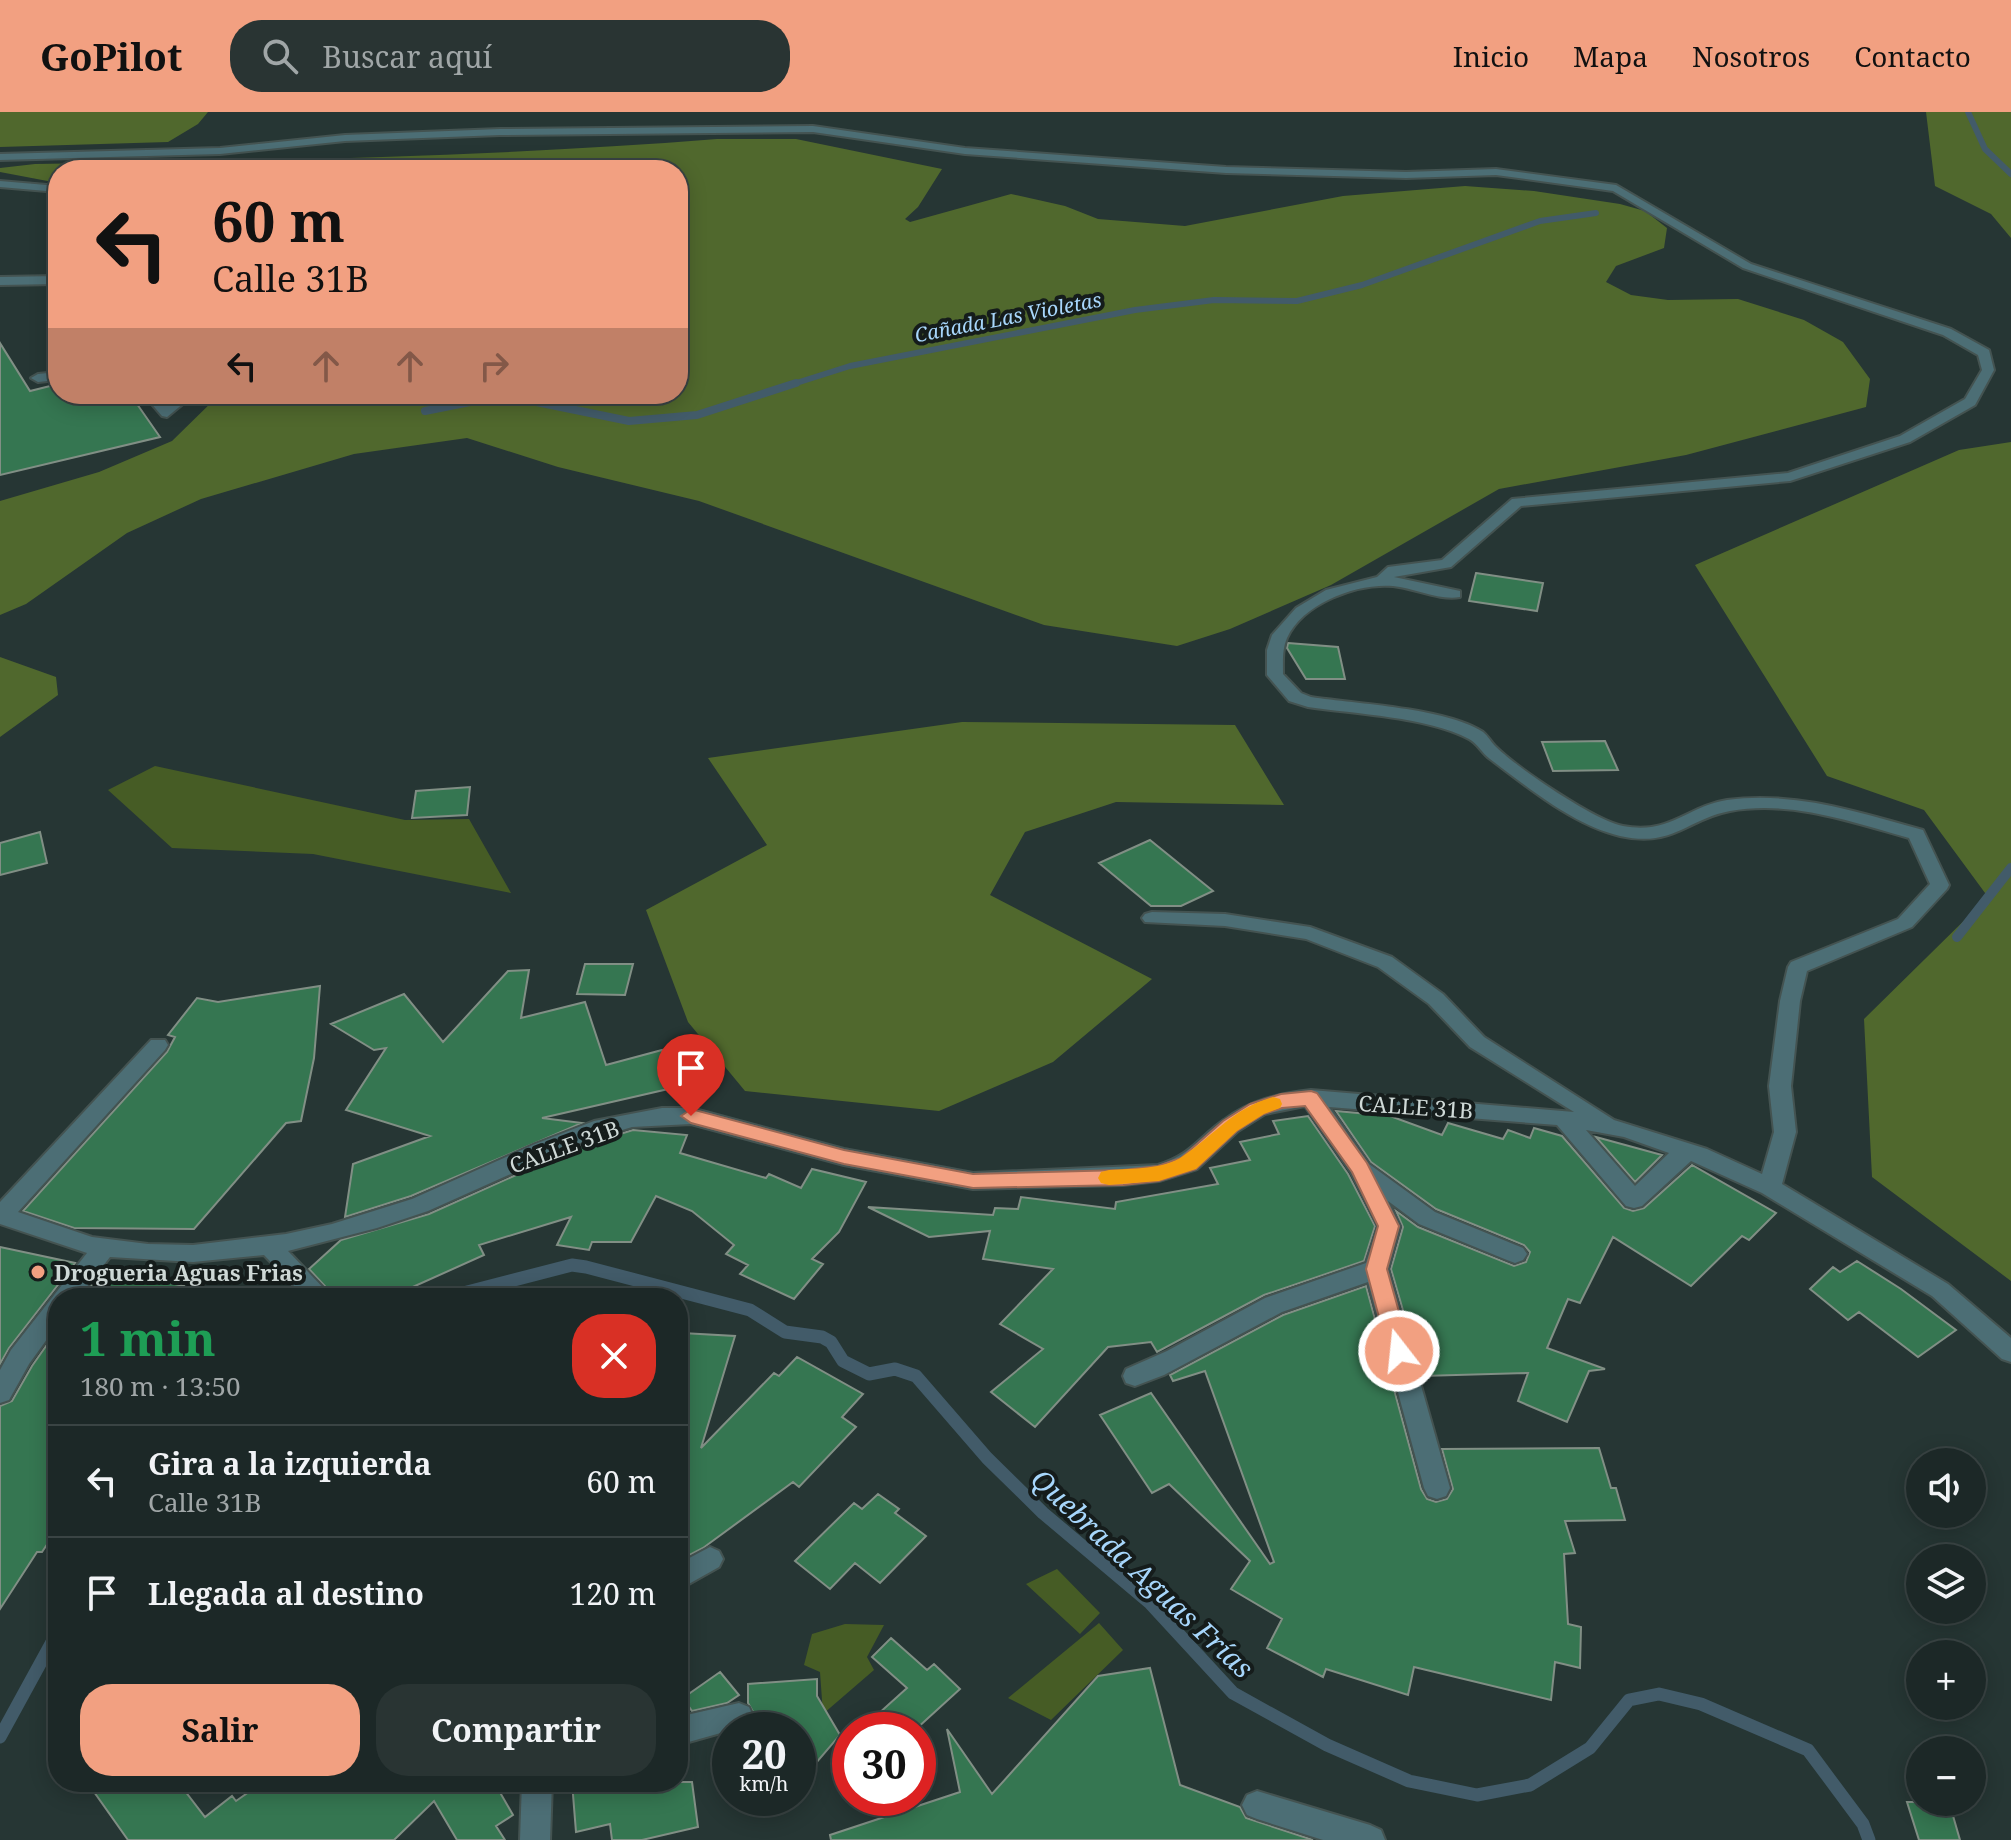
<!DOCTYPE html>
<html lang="es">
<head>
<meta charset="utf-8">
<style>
	:root { --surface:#1c2827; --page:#293433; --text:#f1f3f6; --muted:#a0a6a7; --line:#3a4444; --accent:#f2a081 }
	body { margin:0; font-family:"Noto Serif",serif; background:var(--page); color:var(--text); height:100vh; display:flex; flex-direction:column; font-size:30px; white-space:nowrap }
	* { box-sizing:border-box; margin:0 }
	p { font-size:26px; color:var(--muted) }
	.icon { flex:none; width:44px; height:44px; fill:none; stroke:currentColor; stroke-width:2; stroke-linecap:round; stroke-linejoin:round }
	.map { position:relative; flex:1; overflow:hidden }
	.details { position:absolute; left:48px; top:1176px; width:640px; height:504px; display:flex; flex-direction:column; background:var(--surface); border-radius:32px; box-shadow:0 4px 20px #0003,0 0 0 2px var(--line) }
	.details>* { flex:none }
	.top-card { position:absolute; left:48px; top:48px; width:640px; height:244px; border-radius:32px; box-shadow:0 4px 20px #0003,0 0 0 2px var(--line); background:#f2a081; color:#111; overflow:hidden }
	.fabs { position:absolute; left:1906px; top:1336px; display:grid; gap:16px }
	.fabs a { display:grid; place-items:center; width:80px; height:80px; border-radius:50%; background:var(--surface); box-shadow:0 4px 20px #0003,0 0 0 2px var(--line); font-size:40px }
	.speed { position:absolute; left:712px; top:1600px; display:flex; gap:16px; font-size:40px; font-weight:700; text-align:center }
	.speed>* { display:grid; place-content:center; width:104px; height:104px; border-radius:50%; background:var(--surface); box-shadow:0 4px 20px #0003,0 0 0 2px var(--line); line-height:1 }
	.speed small { font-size:20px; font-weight:400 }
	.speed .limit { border:12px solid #d22; background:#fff; color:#111 }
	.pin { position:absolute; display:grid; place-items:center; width:68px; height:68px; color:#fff; margin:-82px -34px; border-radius:50% 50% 50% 0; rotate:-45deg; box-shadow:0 0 8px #0007 }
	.pin .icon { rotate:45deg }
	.me { position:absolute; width:88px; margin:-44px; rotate:344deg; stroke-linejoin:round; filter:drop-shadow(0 0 6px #0008) }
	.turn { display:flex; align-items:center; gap:28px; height:168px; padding:0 32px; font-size:36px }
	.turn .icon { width:104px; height:104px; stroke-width:2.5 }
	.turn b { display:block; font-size:56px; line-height:68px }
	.lanes { display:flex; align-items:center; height:76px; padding:0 32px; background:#0003; justify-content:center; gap:40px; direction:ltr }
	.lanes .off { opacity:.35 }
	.round { display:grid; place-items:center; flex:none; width:84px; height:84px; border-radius:32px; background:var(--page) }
	.overview { display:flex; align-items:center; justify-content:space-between; height:136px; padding:0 32px }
	h1 { font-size:48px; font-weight:700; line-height:60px; color:#1e9e55 }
	.primary-button { display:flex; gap:16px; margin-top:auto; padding:16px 32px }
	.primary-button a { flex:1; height:92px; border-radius:32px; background:var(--accent); color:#111; font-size:32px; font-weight:700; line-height:92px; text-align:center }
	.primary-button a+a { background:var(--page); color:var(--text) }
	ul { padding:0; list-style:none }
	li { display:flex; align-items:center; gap:24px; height:112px; padding:0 32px; border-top:2px solid var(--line) }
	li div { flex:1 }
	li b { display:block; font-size:30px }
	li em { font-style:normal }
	header { display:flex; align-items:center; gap:48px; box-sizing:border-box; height:112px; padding:0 40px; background:var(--accent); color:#111 }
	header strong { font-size:38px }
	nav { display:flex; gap:44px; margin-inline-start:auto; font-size:28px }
	.search { width:560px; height:72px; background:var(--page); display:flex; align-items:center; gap:20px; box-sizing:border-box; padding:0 28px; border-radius:32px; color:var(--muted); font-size:30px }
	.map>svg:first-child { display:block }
	.green { fill:#465c25 }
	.forest { fill:#50682d }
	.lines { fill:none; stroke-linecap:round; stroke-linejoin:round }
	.stream-far3 { stroke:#425b69; stroke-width:6 }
	.stream-far2 { stroke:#425b69; stroke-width:8 }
	.stream-far1 { stroke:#425b69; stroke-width:10 }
	.stream { stroke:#425b69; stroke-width:13 }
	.building { fill:#357651; stroke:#818f85; stroke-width:2 }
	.minor-casing { stroke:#445351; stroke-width:4 }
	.minor { fill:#4c6e75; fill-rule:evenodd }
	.route { fill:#f2a081; stroke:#9d6854; stroke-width:2 }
	.slow { fill:#f59e0b }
	.poi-dot { fill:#f2a081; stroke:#151c1b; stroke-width:3 }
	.labels { text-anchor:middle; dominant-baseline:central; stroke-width:8; stroke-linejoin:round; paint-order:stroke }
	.far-water-label { font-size:20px; font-style:italic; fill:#a7d6fb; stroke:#151c1b }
	.street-label { font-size:22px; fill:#cfd9d7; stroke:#151c1b }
	.poi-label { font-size:22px; font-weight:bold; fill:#cfd9d7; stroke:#151c1b; text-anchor:start }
	.near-water-label { font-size:28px; font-style:italic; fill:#a7d6fb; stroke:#151c1b }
</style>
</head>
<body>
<header>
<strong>GoPilot</strong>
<div class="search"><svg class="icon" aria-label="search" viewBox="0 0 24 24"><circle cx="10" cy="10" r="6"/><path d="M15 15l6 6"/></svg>Buscar aquí</div>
<nav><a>Inicio</a><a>Mapa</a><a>Nosotros</a><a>Contacto</a></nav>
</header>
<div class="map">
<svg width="2011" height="1728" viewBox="0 0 2011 1728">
	<rect width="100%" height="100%" fill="#263634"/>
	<path class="green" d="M155,654l250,54 64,-1 42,74 -198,-39 -141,-6 -64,-58z
		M1057,1457l43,44 -20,21 -54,-50z
		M1099,1511l24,27 -72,70 -43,-22z
		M845,1512l39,1 -17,32 7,13 -51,44 -3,-42 -16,-7 8,-31z"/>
	<path class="forest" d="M0,0h208l-10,12 -30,18 -168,5z
		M1926,0h85v126l-20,-24 -56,-28z
		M717,27h79l146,30 -24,38 -13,12 5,3 101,-28 54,12 33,13 87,7 158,-30 122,-10 69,5 86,13 25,7 22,17 -3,20 -48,18 -10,16 25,13 37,5 70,-1 66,21 39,22 27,37 -4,28 -180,48 -187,34 -168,96 -101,44 -53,17 -133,-21 -345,-124 -141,-34 -91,-29 -113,16 -153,45 -74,34 -101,71 -26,11v-114l99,-29 73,-31 48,-47h458v-224h-620v13l-58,-11v-4l35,-4c227,-3 455,-7 682,-25z
		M2011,330v839l-139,-104 -8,-158 124,-122 -64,-87 -97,-34 -132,-211 264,-115z
		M0,545l56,20 2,18 -58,42z
		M962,610l273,3 49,80 -168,-3 -91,30 -35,63 162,84 -99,83 -114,49 -194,-20 -57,-69 -42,-112 121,-65 -59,-87z"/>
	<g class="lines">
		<path class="stream-far3" d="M1968,0l17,37 26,25
			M790,273l60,-19 285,-56 79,-10 83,1 65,-16 178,-64 56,-8"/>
		<path class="stream-far2" d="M425,299l65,-13h27l112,23 68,-6 99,-32"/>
		<path class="stream-far1" d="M1957,825l54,-69"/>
		<path class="stream" d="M444,1186l128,-33 14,2 164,43 35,22 37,5 9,5 12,19 26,13 26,-5 21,7 71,82 56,55 107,90 83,90 94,52 82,36 68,14 53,-10 60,-37 39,-48 30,-6 42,10 107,46 55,74 6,16
			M0,1625l58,-106"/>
	</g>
	<path class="building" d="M0,231l30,48 28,-7v10h72l30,43 -160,38z
		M1476,461l67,10 -6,28 -68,-10z
		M1288,531l50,4 7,32h-39l-19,-31z
		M1605,629l13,29 -65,1 -11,-29z
		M470,675l-3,28 -55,3 4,-27z
		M40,720l7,31 -47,12v-32z
		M1150,728l63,51 -32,15h-30l-52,-43z
		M585,852h48l-8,31 -48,-1z
		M529,858l-8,48 64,-16 21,63 56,-15 15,37 -135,31 40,5 -171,73 -66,21 8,-53 77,-28 -84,-26 40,-62 -12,2 -43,-26 73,-30 39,48 65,-71z
		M320,874l-6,72 -13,63 -15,2 -92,106 -120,-1 -51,-17 144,-159 8,-15 -7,-2 29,-37 21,4z
		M1336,999l54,5 52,19 6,-12 55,16 5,-9 22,8 4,-10 28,8 62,72 9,3 11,-3 48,-43 84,48 -27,27 -7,-4 -51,50 -78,-49 -33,66 -12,-4 -21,49 58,21 -16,2 -22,51 -49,-21 10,-28 -106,3 -31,-107 12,-42 -7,-16 22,16 96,39 12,-4 4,-10 -6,-7 -88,-36 -65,-47z
		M1308,1004l40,58 27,52 -11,35 -100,34 -107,57 -6,-10 -43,5 -73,80 -44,-35 52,-43 -43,-25 53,-55 -70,-10 7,-28 -61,6 -61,-30 125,8 2,-7 23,1 3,-12 94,12 1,-7 102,-18 -8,-16 40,-8 -10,-18 39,-8 -6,-13z
		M633,1018l54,5 -7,18 86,25 3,-4 32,14 11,-19 54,13 -27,50 -27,27 11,5 -29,35 -54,-25 8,-9 -22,-11 8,-9 -42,-34 -36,-15 -25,46h-39l-3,8 -32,-5 14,-28 -92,28 5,10 -78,35 5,8h-75l-27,-29 32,-29 88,-26 152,-68z
		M1596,1025l66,18 -27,27z
		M0,1135l75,16 -66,85 -9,16z
		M1857,1149l44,28 55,41 -38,27 -59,-45 -11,8 -38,-31 23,-22 7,5z
		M104,1157l80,17 -1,12h-101z
		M1366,1174l55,203 6,10 9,3 11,-3 6,-10 -11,-40 157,-1 12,40h5l9,32 -60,1 10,32 -11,1 4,70 13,3 -1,41 -25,-6 -4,38 -137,-33 -6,28 -82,-26 -3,8 -56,-29 15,-29 -51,-30 19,-28 -81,-77 -17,9 -52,-78 51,-22 119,171 4,-2 -69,-191 -32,10 -3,-6 113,-60z
		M58,1217v199l-16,24h-5l-37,57v-203l12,-5 20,-35z
		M682,1221l53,3 -34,112 73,-75 5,3 18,-19 66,37 -21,23 14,10 -57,60 -6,-5 -90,66 -25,13v-205l6,-3z
		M878,1382l21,15 -4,4 31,23 -46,47 -25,-20 -25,26 -35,-28 59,-58 8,6z
		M891,1526l36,32 7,-6 26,25 -45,41h-22l-16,-15 30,-27 -35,-31z
		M1150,1556l30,117 60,22 6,11 67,22h-482l-1,-5 130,-43 -13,-63 45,65 106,-118z
		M720,1560l19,23 -12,8 -35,8 -9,-13z
		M817,1567v17l23,39 -42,49v-54h-51l9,-13 -8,-14v-19z
		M87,1670h91l27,35 27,-21 4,5 27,-19h231l19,33 -17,11 9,14h-48l-23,-39 -40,39h-266z
		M572,1670h120l6,45 -56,13h-30l-2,-16 -34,8z
		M1907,1690h42l11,38h-41z"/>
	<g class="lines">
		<g class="minor-casing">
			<path id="minor" d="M813,14l152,22 261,19 180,5 90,-3 120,16 135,79 200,65 38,21 5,20 -19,35 -65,37 -120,39 -269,25 -70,61 -57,10 66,14v6c-20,4 -46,-9 -67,-11 -36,-3 -90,17 -106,52 -5,12 -4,23 -4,36l18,19 10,4c46,7 136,11 172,35 5,4 8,10 12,14 21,21 100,75 128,80 48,9 64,-20 104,-26 68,-9 131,12 196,30l26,55 -2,4 -35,38 -105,44 -7,30 -9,85 5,46 -14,52 166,100 63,54v24l-9,-3 -70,-63 -170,-103 -71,-32 -49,45 -8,2 -8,-2 -69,-81 -228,-18 40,57 66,48 88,36 4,6 -4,6 -8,3 -8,-3 -88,-36 -31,-23 12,25 -12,43 62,219 -4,8 -9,3 -9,-3 -4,-8 -56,-206 -86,30 -118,63 -29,11 -9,-3 -3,-7 3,-7 41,-18 98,-53 101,-35 12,-37 -27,-54 -46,-66 -40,8 -27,17 -41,38 -38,12 -36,4 -150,4 -129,-24 -153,-41 -59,3 -52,16 -152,68 -51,17 -89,23 45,47h-27l-42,-43 -71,7 -83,-5 -32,41h-20v26l-29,40 -20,36 -9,3v-33l11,-20 76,-97 -87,-29v-22l151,-162h14l3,5 -3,5 -147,162 74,25 56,7 45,1 93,-11 46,-10 80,-25 123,-55 59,-23 68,-13h29l153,41 129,24 185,-8c34,-11 39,-26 66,-45 27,-20 54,-26 87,-30l263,22 -104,-65 -41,-43 -51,-37 -72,-28 -81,-13 -80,-4 -3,-4 3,-4 7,-2 73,2 85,13 82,30 51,37 41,43 130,83 93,29 55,25 12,-42 -5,-46 11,-85 8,-34 3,-5 107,-43 32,-35 -21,-46c-57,-16 -118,-38 -179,-27 -43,8 -57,37 -110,25 -47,-11 -91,-48 -130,-77 -8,-6 -13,-16 -21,-20 -41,-22 -114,-25 -161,-32l-19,-6 -22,-26v-25l5,-15 24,-27 30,-18 51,-13 11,-10 54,-7 70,-61 276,-26 112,-37 65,-37 17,-29 -4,-15 -35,-20 -200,-67 -130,-77 -117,-16 -90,3 -180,-5 -261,-19 -152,-22 -313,3 -155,6 -125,13 -220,6v-6l220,-6 125,-13 155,-6zM1586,1018l38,7 45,16 -34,33z
				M0,69l58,5v6l-58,-5z
				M58,164v8l-58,1v-8z
				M58,260v8l-20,2 -7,-4 7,-4z
				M143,282h14l10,11 13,-11h15l-28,23 -5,-1z
				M710,1435l9,4 4,8 -4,8 -41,23v-26z
				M739,1591l10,4 4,9 -4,9 -71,20v-28z
				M522,1670h30l-2,58h-30z
				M1257,1679l113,34 11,5 4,10h-62l-66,-21 -10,-4 -5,-10 5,-10z"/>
		</g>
		<use href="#minor" class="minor"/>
	</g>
	<path class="route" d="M1311,979l6,2 50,70 32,63 -12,43 23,82 -3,7 -8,2 -8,-2 -3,-7 -22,-82 12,-43 -26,-54 -47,-66 -23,2 -18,6 -27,17 -41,38 -37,12 -36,4 -150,3 -129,-24 -153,-41 -10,-7 10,-7 153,41 129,24 150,-4 35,-4 23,-8 42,-37 27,-17 31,-10z"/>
	<path class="slow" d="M1273,985l7,2 2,5 -2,4 -16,6 -27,17 -41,38 -37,12 -50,4 -8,-2 -3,-5 3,-6 8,-2c23,-2 55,0 74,-14 33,-22 49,-47 90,-59z"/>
	<circle class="poi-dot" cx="38" cy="1160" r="8"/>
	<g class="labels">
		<g class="far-water-label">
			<text transform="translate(1008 205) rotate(-11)">Cañada Las Violetas</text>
		</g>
		<g class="street-label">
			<text transform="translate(1416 994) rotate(4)">CALLE 31B</text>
			<text transform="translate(564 1034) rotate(-20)">CALLE 31B</text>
		</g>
		<g class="poi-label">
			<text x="54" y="1160">Drogueria Aguas Frias</text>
		</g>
		<g class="near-water-label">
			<text transform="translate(1143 1461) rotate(43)">Quebrada Aguas Frías</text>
		</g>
	</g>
</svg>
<div class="fabs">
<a><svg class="icon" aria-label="sound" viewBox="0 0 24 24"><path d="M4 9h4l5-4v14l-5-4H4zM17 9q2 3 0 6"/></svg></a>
<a><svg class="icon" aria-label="layers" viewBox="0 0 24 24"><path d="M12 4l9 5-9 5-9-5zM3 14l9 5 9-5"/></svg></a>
<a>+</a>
<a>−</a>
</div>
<div class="speed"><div>20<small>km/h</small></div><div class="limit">30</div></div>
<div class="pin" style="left:691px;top:1004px;background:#d93025"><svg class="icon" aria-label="arrive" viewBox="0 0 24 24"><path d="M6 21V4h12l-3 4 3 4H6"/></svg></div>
<svg class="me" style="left:1399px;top:1239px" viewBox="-20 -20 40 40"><circle r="17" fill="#f2a081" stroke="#fff" stroke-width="3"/><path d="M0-11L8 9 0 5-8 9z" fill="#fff"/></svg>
<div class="top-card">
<div class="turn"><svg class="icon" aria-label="left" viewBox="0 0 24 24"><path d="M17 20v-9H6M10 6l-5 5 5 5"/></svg><div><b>60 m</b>Calle 31B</div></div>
<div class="lanes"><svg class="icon" aria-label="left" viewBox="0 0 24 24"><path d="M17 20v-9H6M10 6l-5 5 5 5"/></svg><svg class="icon off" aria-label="ahead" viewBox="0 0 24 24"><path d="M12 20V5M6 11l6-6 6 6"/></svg><svg class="icon off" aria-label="ahead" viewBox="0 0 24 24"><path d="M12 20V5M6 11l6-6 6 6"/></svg><svg class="icon off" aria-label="right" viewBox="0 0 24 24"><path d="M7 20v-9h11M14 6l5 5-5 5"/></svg></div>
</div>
<section class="details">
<div class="overview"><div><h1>1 min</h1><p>180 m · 13:50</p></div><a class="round" style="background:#d93025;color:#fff"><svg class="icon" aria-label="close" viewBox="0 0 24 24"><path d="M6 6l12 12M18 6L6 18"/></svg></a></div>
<ul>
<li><svg class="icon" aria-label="left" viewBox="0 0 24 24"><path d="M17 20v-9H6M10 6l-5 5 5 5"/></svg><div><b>Gira a la izquierda</b><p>Calle 31B</p></div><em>60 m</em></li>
<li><svg class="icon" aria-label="arrive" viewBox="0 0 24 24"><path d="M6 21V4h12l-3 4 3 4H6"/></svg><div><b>Llegada al destino</b></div><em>120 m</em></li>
</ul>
<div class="primary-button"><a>Salir</a><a>Compartir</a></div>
</section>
</div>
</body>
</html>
